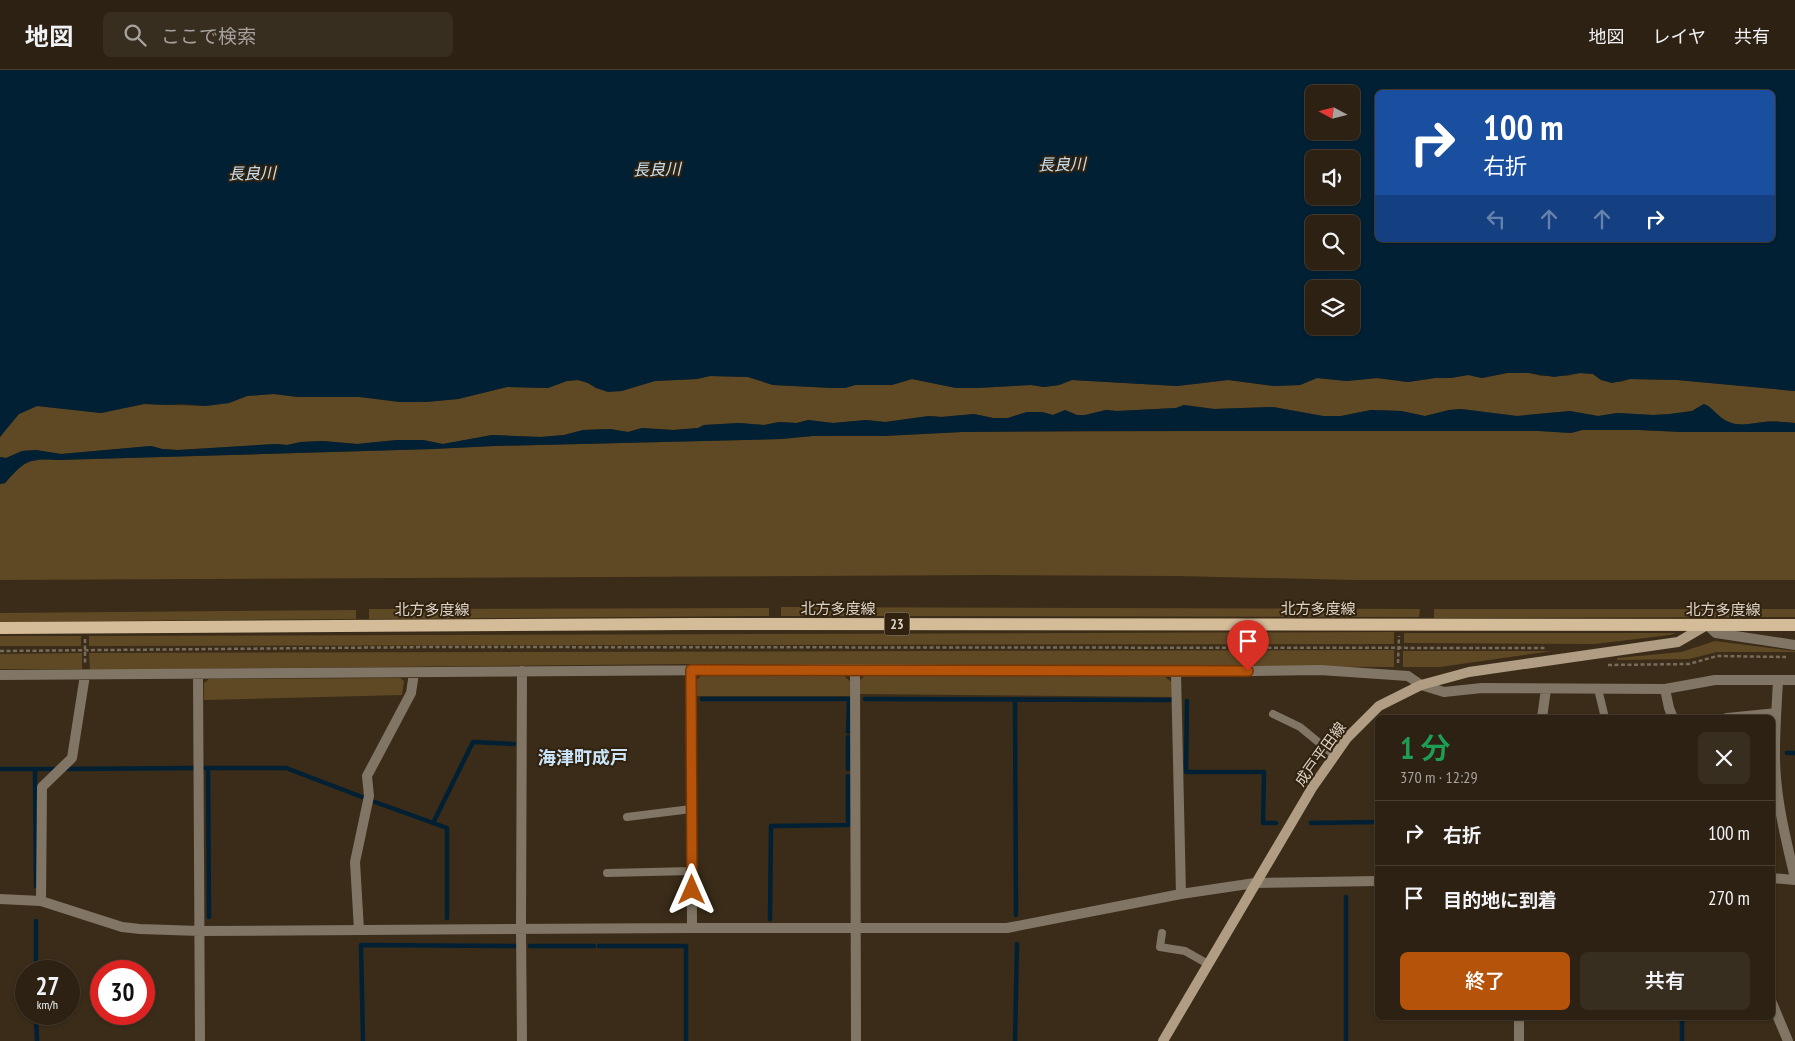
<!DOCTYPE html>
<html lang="ja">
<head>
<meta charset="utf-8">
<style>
	:root { --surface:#2c2112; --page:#382e20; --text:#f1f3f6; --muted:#a6a39f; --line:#483e32; --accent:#b45309 }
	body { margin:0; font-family:"PT Sans Narrow","Noto Sans JP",sans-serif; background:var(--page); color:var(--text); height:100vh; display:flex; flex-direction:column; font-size:19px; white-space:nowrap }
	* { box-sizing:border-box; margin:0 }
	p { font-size:16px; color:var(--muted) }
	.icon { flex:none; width:28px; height:28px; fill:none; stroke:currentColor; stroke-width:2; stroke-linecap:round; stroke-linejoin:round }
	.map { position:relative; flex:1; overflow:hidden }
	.details { position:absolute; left:1375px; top:645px; width:400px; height:305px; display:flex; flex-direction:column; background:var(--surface); border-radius:8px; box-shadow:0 1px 4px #0004,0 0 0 1px var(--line) }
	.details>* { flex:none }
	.banner { position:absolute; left:1375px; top:20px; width:400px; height:152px; border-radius:8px; box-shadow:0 1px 4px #0004,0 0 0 1px var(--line); background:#1a4fa0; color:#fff; overflow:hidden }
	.needle { width:32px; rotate:277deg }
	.buttons { position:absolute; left:1305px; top:15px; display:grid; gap:10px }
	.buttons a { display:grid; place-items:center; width:55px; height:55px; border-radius:8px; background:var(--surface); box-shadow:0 1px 4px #0004,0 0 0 1px var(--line); font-size:25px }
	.speed { position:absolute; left:15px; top:890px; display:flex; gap:10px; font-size:25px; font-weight:700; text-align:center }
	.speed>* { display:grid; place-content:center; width:65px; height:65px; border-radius:50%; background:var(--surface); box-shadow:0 1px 4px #0004,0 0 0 1px var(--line); line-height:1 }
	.speed small { font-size:12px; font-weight:400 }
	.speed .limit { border:8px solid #d22; background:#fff; color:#111 }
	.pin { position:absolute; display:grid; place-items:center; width:42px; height:42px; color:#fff; margin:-51px -21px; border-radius:50% 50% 50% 0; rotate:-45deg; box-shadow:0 0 5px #0007 }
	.pin .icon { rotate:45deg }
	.me { position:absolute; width:55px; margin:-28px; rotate:0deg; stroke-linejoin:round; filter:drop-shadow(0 0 4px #0008) }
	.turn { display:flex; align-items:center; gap:18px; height:105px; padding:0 25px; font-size:22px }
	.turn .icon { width:65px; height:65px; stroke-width:2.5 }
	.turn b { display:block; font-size:35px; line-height:42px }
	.lanes { display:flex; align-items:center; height:48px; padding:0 25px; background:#0003; justify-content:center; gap:25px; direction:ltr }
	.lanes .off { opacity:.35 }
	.round { display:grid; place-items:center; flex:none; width:52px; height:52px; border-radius:8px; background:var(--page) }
	.summary { display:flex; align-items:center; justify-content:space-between; height:85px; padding:0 25px }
	h1 { font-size:30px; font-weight:600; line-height:38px; color:#1e9e55 }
	.primary-button { display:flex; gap:10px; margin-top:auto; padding:10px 25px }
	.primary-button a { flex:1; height:58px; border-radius:8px; background:var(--accent); color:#fff; font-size:20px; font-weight:600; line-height:58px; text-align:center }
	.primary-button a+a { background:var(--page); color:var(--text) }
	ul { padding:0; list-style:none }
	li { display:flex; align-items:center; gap:15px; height:65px; padding:0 25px; border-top:1px solid var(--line) }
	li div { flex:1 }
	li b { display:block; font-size:19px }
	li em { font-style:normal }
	header { display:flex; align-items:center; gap:30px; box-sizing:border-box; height:70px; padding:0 25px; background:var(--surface); border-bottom:1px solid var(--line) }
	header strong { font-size:24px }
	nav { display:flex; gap:28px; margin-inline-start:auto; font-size:18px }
	.search { width:350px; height:45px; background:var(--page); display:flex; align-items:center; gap:12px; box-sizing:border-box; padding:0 18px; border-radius:8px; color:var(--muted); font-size:19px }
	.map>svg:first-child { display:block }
	.green { fill:#5f4824 }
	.water { fill:#022033; fill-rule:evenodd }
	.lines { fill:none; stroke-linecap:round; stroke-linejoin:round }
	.stream { stroke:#022033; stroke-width:4.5 }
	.path { stroke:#776b5a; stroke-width:2.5; stroke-dasharray:4 2.5; stroke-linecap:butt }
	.service { stroke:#817565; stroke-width:8 }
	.minor { stroke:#817565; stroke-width:10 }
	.secondary { stroke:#b09d83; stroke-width:10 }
	.primary { stroke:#d4bc99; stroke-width:12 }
	.route-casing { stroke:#753606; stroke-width:12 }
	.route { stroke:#b45309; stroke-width:9 }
	.labels { text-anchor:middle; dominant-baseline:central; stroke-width:4; stroke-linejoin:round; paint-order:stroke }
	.shield { fill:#30220e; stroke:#a89e90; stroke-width:1 }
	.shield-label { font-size:14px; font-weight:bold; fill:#dcd3c7 }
	.street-label { font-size:15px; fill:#dcd3c7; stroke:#30220e }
	.water-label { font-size:16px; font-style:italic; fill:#c9e3f6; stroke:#30220e }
	.quarter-label { font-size:18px; font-weight:bold; fill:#cae5f9; stroke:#30220e }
</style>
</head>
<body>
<header>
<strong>地図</strong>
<div class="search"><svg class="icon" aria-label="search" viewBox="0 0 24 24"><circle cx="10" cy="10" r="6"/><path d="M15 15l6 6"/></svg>ここで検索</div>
<nav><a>地図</a><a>レイヤ</a><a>共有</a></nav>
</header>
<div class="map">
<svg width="1795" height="971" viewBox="0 0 1795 971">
	<rect width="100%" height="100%" fill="#3a2c18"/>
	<path class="green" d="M1507,303h22l12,3h26l13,-3 13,1 8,6 20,2 9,-3 47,1 118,11v32c-10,-1 -21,-2 -31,-1 -12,1 -23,5 -35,0 -12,-4 -17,-15 -25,-18l-12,7 -22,3 -17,1 -36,-2 -19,3 -28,-5 -53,5 -56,-7 -12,1 -24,6 -24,-5 -30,-1 -30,6h-18l-50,-9 -59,2 -30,-4 -8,3 -59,3 -11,-1 -21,5h-8l-12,-5 -12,5 -11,-3h-15l-19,6h-15l-19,-4 -33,3 -7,-1 -49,6 -19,-2 -33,3 -25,-3 -11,3 -18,-1 -15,3 -25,-2 -35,2 -6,3 -25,2 -31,-2 -14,4 -18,-3 -27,1 -19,5 -23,2 -49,-2 -49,9 -20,-4h-26l-40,4 -34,-3 -22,1 -14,3 -11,-1 -98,6 -16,-1 -11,-3 -90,8 -25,-4 -14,1 -16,7 -6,-1v-20l10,-15 9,-8 18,-8 64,7 43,-9 61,2 24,-3 18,-7 27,-2 24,3h62l40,5h26l32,-3 49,-12 41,1 18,-7 12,-1 10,3 8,5 43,-3 16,-4 42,-2 13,-3 38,1 25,8 59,3h13l10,-3h36l21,-6 44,9h21l54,-3 13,2 15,-2 13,-5 105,6 51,-6 46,6 26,-1 17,-7 30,3 30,-3 31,4 27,-4h16l17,-3 14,3z
		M1434,360l105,1 32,2 11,-3h57l43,2h113v148h-439l-180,-4 -183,-1 -993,5v-96l5,-1c19,-21 22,-25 52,-23l375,-11 62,-3 287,-7 32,-3h70l79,-4z
		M781,537l639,2 -1,8 -638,-1z
		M769,538v8l-400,3v-10z
		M1434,539h361v8l-361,1z
		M356,540v9l-356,3v-9z
		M1394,562v12l-1305,2v-10z
		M1404,563h272l-6,2 -75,9 -191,-1z
		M0,566h81v10h-81z
		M1715,571l80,10v1h-78l-28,7 -72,1v-2l64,-6z
		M1394,580v17l-702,-3 -602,6 -1,-17z
		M1403,581h149l-112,16h-37z
		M82,583v16h-82v-15z
		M703,604l140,1 8,7v14h-155v-16z
		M866,604l299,3 8,6v14l-313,-3v-14z
		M400,608l4,3 -2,14 -198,5v-17l5,-4z"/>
	<path class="water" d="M0,0h1795v321l-118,-11 -47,-1 -18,4 -11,-3 -8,-6 -13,-1 -26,4 -25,-4h-22l-25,5 -14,-3 -17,3h-16l-27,4 -31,-4 -30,3 -30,-3 -17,7 -26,1 -46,-6 -51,6 -105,-6 -13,5 -15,2 -13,-2 -54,3h-21l-44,-9 -20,6h-37l-10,3h-13l-59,-3 -25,-8 -38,-1 -13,3 -42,2 -33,10 -14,1 -12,-4 -8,-5 -10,-3 -11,1 -19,7 -41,-1 -49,12 -32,3h-26l-40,-5h-62l-24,-3 -27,2 -18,7 -24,3 -23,-2 -15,1 -23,-1 -43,9 -64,-7 -18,8 -19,23zM1378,22h394v148h-394zM1314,24h37v37h-37zM1314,89h37v37h-37zM1314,154h37v37h-37zM1314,219h37v37h-37z
		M1704,334c8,2 14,14 25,18 12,5 22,1 35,0 10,-1 21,0 31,1v9h-113l-43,-2h-57l-11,3 -32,-2h-452l-125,1 -79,4h-71l-31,3 -287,7 -62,3 -375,11c-30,-2 -33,2 -52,23l-5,1v-27l6,1 16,-7 14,-1 25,4 90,-8 11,3 16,1 98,-6 11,1 14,-3 22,-1 34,3 40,-4h26l20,4 49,-9 49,2 23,-2 19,-5 27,-1 18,3 14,-4 31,2 25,-2 6,-3 35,-2 25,2 15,-3 18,1 11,-3 25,3 33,-3 19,2 43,-6 13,1 33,-3 19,4h15l19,-6h15l11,3 12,-5 12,5h8l21,-5 11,1 59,-3 8,-3 30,4 59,-2 50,9h18l30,-6 30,1 24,5 24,-6 12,-1 56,7 53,-5 28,5 19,-3 36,2 17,-1 22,-3z"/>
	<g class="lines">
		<path class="stream" d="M702,629h147l-1,33
			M865,629l305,1
			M1015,630l1,215
			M1187,631l-1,71h78l-1,51h13
			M1615,646l1,2
			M848,667v32
			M1787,683h8
			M205,698h81l76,29
			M208,698l1,149
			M0,699h53
			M35,699l1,117
			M68,699l127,-1
			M375,732l72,26v90
			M433,753l40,-81 41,2
			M1311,753l67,-1
			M1346,827v144
			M770,849l1,-93 77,-1v-49
			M36,851v50
			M530,876h64
			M599,876h87v95
			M36,944l1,27
			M363,971l-2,-96 154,1
			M1015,971l2,-97
			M1682,971v-23"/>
		<path class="path" d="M85,569v24
			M0,581l431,-4 1114,1
			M1398,593l1,-27
			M1608,595l81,-1 28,-8 69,1"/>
		<path class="service" d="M1598,619l7,29
			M1273,644l27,13 34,28
			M1727,647l50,-5
			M627,747l64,-8
			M607,803l85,-2
			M1162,863l-2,14 25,4 23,13"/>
		<path class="minor" d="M1707,555l9,8 79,12
			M855,599l1,372
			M691,600l1,258
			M522,601l-1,258 1,112
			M1176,602l5,222
			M0,605l855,-6 321,3 144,-2 88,6 13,9 23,7 38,-4 183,1 50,-9h80
			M198,605l2,366
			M1778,610c-1,23 -3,46 -3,69 -1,44 10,87 20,129
			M1665,619l4,19 4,10
			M1542,648l4,-29
			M1772,808l23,2
			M0,829l41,2 81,26 18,2 60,2 492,-3h315l174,-34 74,-11 123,-2
			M41,831l1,-114 30,-29 13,-83
			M359,860l-4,-68 14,-66 -2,-20 44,-83 3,-20
			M1772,933l16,38
			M1519,948v23"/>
		<path class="secondary" d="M1163,971l149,-253 35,-50 32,-32 42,-21 48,-13 209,-30 29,-17"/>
		<path class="primary" d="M0,558l693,-4 1102,1"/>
	</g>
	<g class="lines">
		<g class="route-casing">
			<path id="route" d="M692,820l-1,-220 557,1"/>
		</g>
		<use href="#route" class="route"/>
	</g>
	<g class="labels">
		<rect class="shield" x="884.5" y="542.5" width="25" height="23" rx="4"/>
		<g class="shield-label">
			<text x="897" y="554">23</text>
		</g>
		<g class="street-label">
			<text x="838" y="538">北方多度線</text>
			<text x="1318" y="538">北方多度線</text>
			<text x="432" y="539">北方多度線</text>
			<text x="1723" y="539">北方多度線</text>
			<text transform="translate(1320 684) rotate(-54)">成戸平田線</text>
		</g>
		<g class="water-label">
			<text transform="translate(1062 94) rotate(-1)">長良川</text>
			<text transform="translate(657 99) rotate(-1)">長良川</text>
			<text transform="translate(252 103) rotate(-1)">長良川</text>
		</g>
		<g class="quarter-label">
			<text x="583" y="687">海津町成戸</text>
		</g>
	</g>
</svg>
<div class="buttons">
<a><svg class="needle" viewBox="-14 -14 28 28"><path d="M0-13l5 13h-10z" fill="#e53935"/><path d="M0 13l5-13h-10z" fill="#a6a39f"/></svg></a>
<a><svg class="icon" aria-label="sound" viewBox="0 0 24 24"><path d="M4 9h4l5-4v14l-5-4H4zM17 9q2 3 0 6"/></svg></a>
<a><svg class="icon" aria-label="search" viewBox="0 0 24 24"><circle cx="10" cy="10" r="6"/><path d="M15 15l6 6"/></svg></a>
<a><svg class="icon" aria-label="layers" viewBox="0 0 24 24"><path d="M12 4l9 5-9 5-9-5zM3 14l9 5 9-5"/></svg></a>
</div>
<div class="speed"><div>27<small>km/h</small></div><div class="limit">30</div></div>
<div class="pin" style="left:1248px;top:601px;background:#d93025"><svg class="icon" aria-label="arrive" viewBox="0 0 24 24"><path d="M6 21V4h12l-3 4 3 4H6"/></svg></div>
<svg class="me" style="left:692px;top:820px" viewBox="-20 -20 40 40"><path d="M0-17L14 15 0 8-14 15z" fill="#b45309" stroke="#fff" stroke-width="4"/></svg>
<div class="banner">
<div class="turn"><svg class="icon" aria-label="right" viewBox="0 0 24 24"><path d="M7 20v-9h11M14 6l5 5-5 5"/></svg><div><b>100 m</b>右折</div></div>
<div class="lanes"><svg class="icon off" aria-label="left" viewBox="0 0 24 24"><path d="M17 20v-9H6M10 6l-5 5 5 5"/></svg><svg class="icon off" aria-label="ahead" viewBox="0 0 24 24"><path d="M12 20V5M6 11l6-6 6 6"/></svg><svg class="icon off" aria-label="ahead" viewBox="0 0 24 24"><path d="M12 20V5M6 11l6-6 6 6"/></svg><svg class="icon" aria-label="right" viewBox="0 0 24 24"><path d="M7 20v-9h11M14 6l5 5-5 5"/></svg></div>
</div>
<section class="details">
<div class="summary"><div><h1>1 分</h1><p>370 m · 12:29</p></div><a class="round"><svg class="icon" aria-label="close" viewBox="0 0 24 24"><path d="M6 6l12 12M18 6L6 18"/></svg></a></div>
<ul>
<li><svg class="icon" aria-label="right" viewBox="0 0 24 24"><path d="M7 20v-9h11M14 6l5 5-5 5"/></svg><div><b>右折</b></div><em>100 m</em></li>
<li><svg class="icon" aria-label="arrive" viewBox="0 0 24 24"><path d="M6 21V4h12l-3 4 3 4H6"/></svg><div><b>目的地に到着</b></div><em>270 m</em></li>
</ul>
<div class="primary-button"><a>終了</a><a>共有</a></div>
</section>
</div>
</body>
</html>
